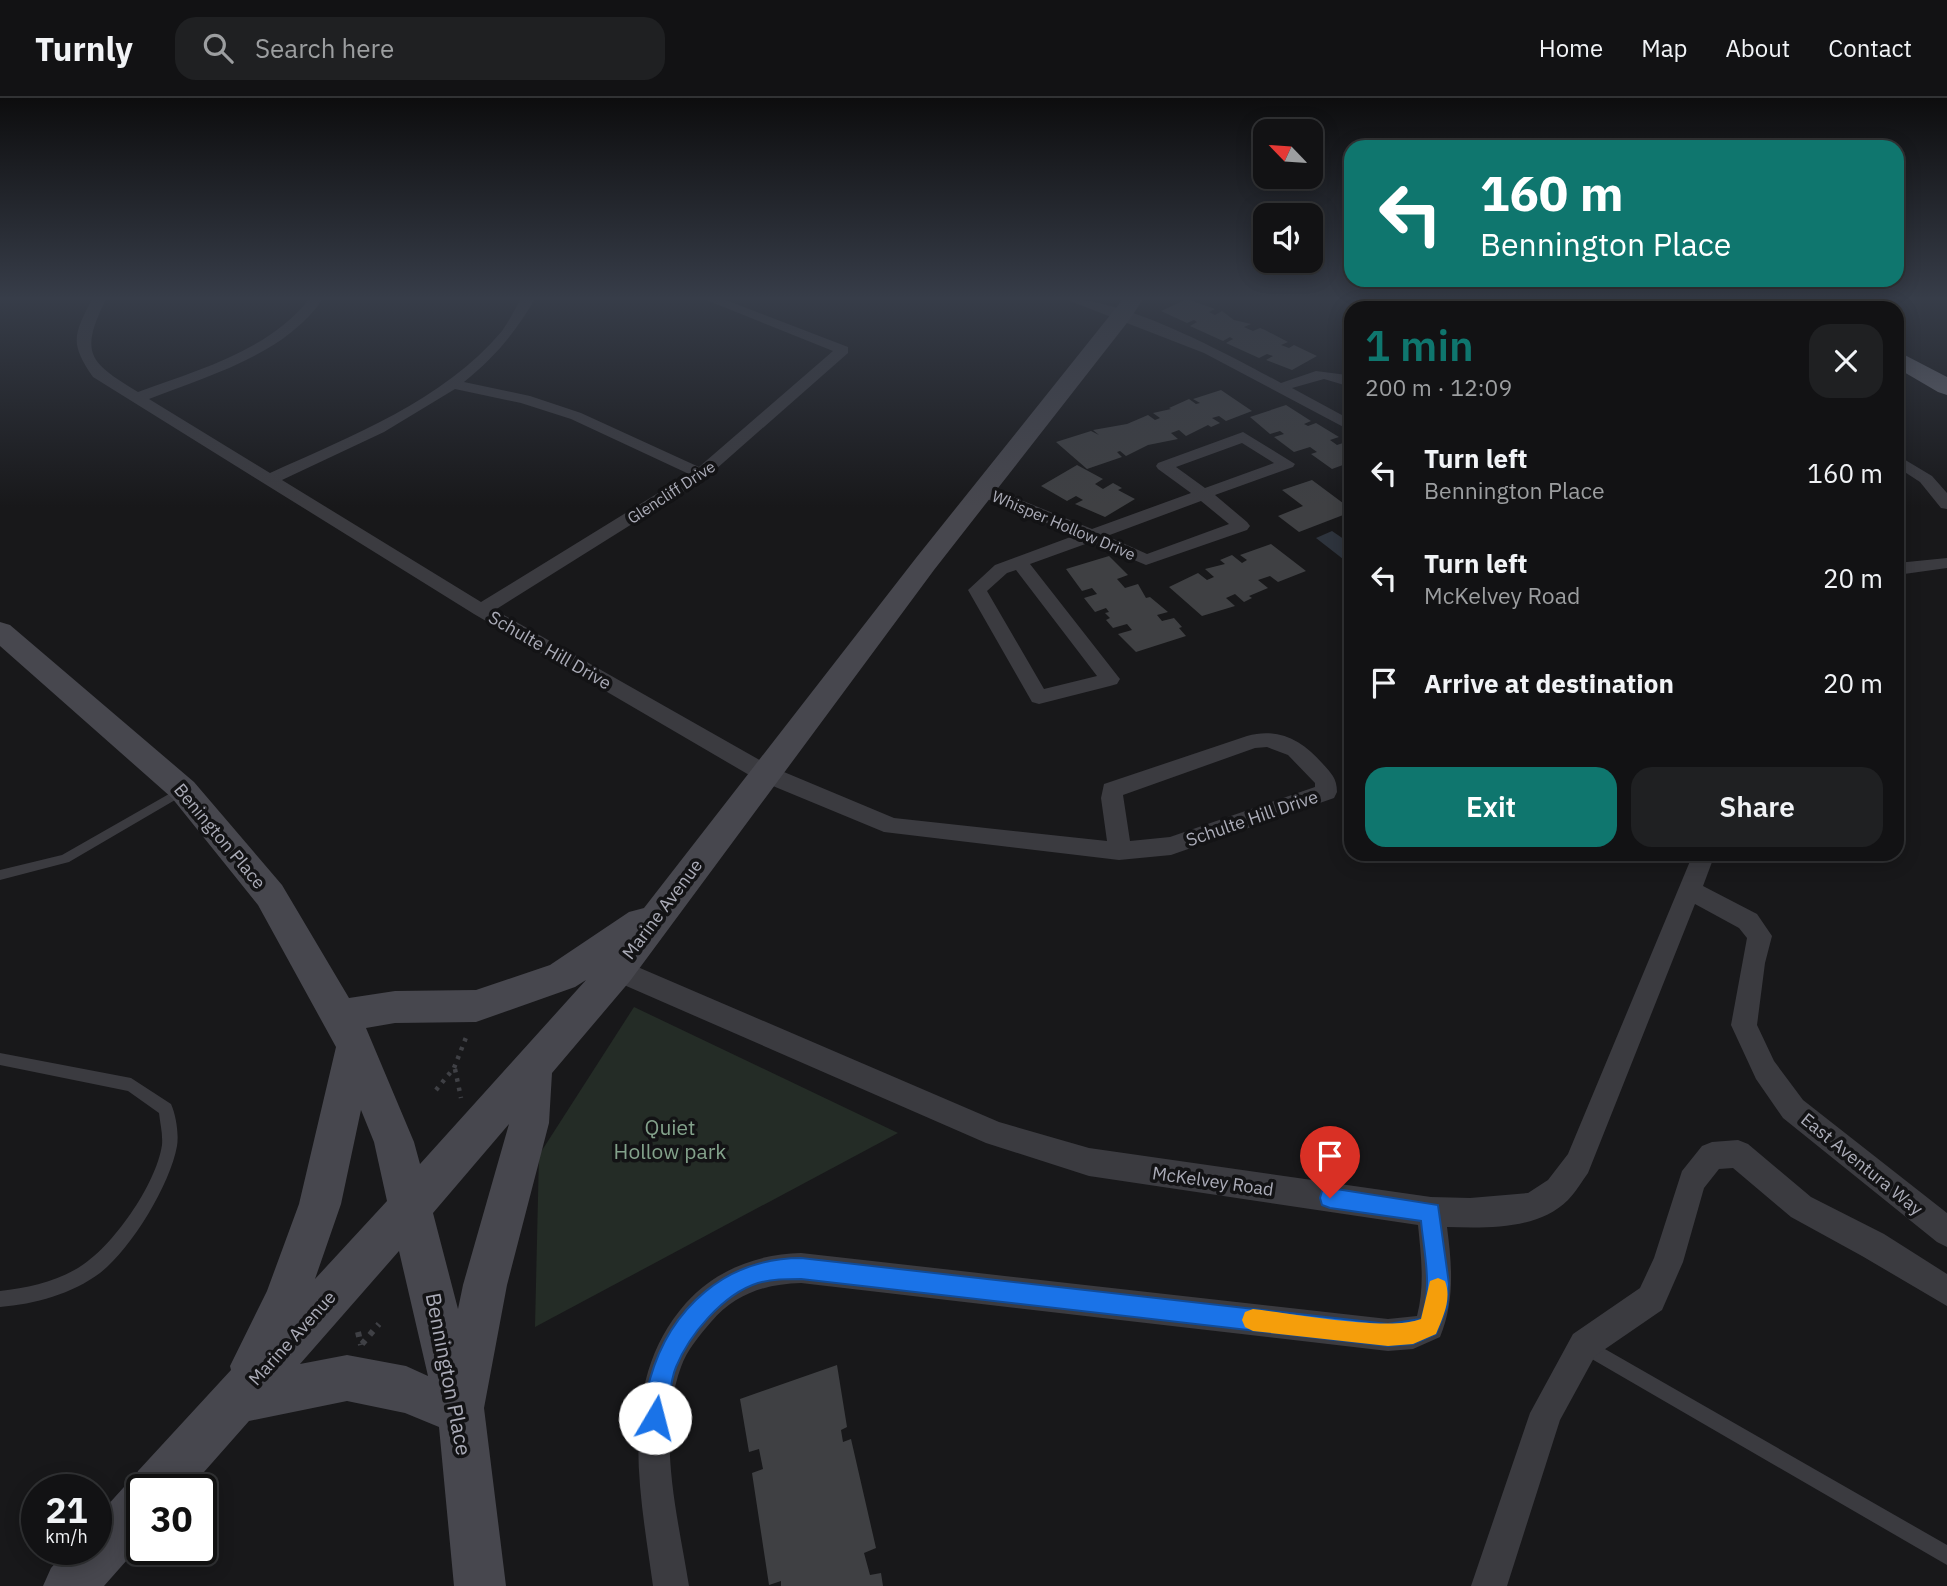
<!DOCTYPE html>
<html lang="en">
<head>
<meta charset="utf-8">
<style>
	:root { --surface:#121214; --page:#1f2022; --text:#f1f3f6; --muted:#9c9ea0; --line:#313234; --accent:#0f766e }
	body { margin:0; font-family:"IBM Plex Sans",sans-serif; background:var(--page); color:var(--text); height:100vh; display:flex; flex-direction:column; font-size:26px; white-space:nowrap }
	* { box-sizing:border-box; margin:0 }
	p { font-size:23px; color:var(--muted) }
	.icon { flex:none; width:38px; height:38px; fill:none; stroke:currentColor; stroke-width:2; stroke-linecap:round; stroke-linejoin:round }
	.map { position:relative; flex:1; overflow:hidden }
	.details { position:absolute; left:1344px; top:203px; width:560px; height:560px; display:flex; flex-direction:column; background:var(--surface); border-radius:21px; box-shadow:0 4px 18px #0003,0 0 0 2px var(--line) }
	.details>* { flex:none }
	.top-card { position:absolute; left:1344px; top:42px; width:560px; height:147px; border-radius:21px; box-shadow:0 4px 18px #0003,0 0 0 2px var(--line); background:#0f766e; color:#fff; overflow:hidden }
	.needle { width:46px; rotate:295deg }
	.fabs { position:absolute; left:1253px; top:21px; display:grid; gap:14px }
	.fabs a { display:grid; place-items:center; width:70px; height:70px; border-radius:14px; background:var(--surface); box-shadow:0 4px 18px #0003,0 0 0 2px var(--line); font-size:35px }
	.speed { position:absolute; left:21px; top:1376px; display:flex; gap:14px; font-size:35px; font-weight:700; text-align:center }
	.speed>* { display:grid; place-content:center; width:91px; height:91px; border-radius:50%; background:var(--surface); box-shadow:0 4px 18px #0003,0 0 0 2px var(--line); line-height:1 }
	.speed small { font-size:18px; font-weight:400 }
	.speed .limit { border:4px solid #111; border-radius:10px; background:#fff; color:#111 }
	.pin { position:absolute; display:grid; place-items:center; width:60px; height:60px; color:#fff; margin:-72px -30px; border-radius:50% 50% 50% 0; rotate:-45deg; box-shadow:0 0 7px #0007 }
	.pin .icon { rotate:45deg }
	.me { position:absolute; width:77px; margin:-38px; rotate:8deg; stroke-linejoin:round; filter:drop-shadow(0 0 5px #0008) }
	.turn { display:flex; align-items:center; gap:24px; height:147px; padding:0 21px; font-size:32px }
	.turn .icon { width:91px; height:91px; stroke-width:2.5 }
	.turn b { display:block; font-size:49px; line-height:60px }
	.round { display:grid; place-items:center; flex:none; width:74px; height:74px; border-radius:21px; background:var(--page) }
	.summary { display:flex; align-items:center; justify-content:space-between; height:119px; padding:0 21px }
	h1 { font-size:42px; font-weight:600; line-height:52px; color:var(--accent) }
	.button { display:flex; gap:14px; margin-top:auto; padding:14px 21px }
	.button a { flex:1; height:80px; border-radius:21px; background:var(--accent); color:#fff; font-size:28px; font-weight:600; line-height:80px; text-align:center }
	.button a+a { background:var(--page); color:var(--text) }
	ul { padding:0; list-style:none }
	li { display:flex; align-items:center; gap:21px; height:105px; padding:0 21px }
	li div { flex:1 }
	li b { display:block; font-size:26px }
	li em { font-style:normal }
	header { display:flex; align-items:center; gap:42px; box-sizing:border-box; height:98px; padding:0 35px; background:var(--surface); border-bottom:2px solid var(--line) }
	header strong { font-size:33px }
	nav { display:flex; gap:38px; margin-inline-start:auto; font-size:24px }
	.search { width:490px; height:63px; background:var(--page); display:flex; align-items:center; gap:18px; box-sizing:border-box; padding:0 24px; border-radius:21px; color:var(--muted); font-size:26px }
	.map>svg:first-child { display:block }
	.green { fill:#242c26 }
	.water { fill:#2e343d }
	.building { fill:#3f4043 }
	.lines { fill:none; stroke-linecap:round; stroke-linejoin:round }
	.path-far1 { stroke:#3f4045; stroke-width:4.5; stroke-dasharray:3.5 6; stroke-linecap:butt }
	.path { stroke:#3f4045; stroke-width:6; stroke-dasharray:5 7; stroke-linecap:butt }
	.service { fill:#3b3b40; fill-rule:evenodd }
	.minor { fill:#3b3b40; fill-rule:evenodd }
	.secondary { fill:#47474e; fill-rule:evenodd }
	.motorway { fill:#65666f; fill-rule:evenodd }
	.route { fill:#1a73e8; stroke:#114b97; stroke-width:2 }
	.slow { fill:#f59e0b }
	.labels { text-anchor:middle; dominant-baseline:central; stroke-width:7; stroke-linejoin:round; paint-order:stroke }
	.far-street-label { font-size:16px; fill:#abacb8; stroke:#131315 }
	.street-label { font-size:18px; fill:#abacb8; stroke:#131315 }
	.near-park-label { font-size:21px; fill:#83a28b; stroke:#131315 }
	.near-street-label { font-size:21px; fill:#abacb8; stroke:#131315 }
</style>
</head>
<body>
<header>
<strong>Turnly</strong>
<div class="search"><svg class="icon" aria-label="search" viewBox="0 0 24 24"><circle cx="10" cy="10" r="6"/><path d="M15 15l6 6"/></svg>Search here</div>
<nav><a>Home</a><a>Map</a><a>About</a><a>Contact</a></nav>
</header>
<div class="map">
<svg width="1947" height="1488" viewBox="0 0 1947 1488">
	<rect width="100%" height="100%" fill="#18181a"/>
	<path class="green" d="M634,909l264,126 -363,194 4,-172z"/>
	<path class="water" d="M1332,433l19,13v12l-8,3 -27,-21z"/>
	<path class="building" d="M1187,201l28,10 -6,3 6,3 7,-4 12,9 17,4 -7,3 9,4 7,-3 5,2 23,12 -7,3 8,3 5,-3 23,11 -25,14 -26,-10 7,-4 -6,-2 -8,4 -33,-15 7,-4 -3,-2 -7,4 -33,-15 7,-4 -3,-2 -7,3 -26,-12z
		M1221,292l31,21 -26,10 -7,-5 -7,2 8,5 -9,4 -3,-2 -22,11 -7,-6 -8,3 7,6 -30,6 -22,11 -6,-5 -3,1 5,5 -35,12 -31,-27 35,-11 8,4 -6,-5 34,-6 21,-9 7,5 5,-2 -7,-5 18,-4 -2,-1 20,-9 7,5 4,-1 -7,-4z
		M1286,307l25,16 -7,3 4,2 8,-3 23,14 -9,3 7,5 9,-3 5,4v16l-19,7 -21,-15 6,-2 -7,-5 -16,5 -20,-15 10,-3 -4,-3 -10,3 -20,-17z
		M1077,367l26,14 -8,5 8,5 10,-6 9,5 -4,2 17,9 -30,18 -30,-13 8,-4 -7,-4 -9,5 -26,-15z
		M1312,382l39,29v3l-52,20 -21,-16 25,-10 -21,-16z
		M1271,446l35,27 -28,11 -8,-6 -12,4 10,8 -19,8 3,2 -8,4 -9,-8 -9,4 9,8 -33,10 -33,-29 29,-14 9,7 7,-3 -9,-8 20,-5 -5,-4 12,-5 10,8 5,-3 -7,-5z
		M1109,458l19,19 -11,4 8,9 13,-4 8,14 4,-1 18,15 -11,3 5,6 12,-3 8,9 -3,1 7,8 -50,16 -18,-18 14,-4 -5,-6 -14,4 -7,-8 4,-2 -5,-5 4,-1 -3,-4 -11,4 -11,-14 13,-4 -5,-6 -10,3 -16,-22z
		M837,1267l10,62 -6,3 2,12 8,-3 25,109 -12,5 6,22 11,-2 2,13h-102v-5l-12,4 -17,-112 11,-4 -4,-20 -10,3 -9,-53z"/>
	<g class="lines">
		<path class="path-far1" d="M455,971l6,29
			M436,992l18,-22 13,-33"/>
		<path class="path" d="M358,1234l3,13
			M362,1246l17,-20"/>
		<path class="service" d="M183,688l4,1 2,3 -2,3 -118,69 -69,18v-10l62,-15z
			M0,955l131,25 40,26c5,11 8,30 6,42 -7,39 -46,103 -77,127 -28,21 -65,31 -100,34v-16c27,-3 54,-9 78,-23 34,-20 78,-83 84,-123 1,-11 -2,-22 -3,-32l-31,-22 -128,-26z
			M1584,1239l363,208v20l-369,-214 -2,-6 2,-6z"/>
		<path class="minor" d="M92,201h14c-27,55 -17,63 32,93 59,-22 131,-41 171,-93h14c-39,56 -113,76 -174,100l121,74c81,-37 173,-72 232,-142 7,-10 13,-22 19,-32h14c-21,35 -39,57 -71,83l66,14 51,17 118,54 134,-116 -129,-52h19l125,48v6l-141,124 -212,133 277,157 122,51 213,23 -6,-43 3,-14 143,-48c30,-9 55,4 75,27 9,10 15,15 15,29l-3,6 -163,57 -52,5 -235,-28 -128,-53 -282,-165 -381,-237c-24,-35 -19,-42 -1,-78zM455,291l66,14 50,16 118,55 -208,128 -199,-122 102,-48zM1267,649l21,8 27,28v4l-145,50 -40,4 -7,-46 132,-47z
			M1065,201c60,-1 162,55 216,84l35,-12 31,4 4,2v10l-27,-8 -32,9 59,32v11l-147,-78z
			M1628,201h16l13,9h-17z
			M1243,334l52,32 -2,3 -78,28 32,27 3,4 -3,4 -101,35 -55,-23 -61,22 90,115 -3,5 -7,2 -71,18 -7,-2 -64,-112 27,-25 81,-30 -99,-40 -2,-4 2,-4h12l103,42 99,-36 -33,-24 -2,-3 2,-3zM1242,345l32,20 -69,25 -29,-21zM1201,403l28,23 -82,30 -40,-18zM1016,472l81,106 -53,13 -57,-98 20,-18z
			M1897,357l35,21 15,17v16l-6,-1 -21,-26 -23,-15z
			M1947,460v10l-50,7v-12z
			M1693,756h22l-12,32 54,28 15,22 -7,27 -8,62 17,36 29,39 144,113v34l-10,-5 -154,-124 -27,-39 -25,-54 16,-87 -8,-10 -44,-24 -107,269c-6,8 -12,19 -20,27 -30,30 -81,28 -121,27 5,38 8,74 -7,110l-27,12 -25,2 -587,-68c-36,1 -66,11 -90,39 -12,14 -24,28 -30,45 -25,68 -3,150 8,219h-36c-13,-95 -37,-204 33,-283 30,-33 71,-49 115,-50l587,66 29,-3c8,-30 4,-61 1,-91l-329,-49 -103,-33 -378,-165 -3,-8 3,-8 9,-3 9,3 373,160 90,26 342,49 39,1 58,-5 20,-13 20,-26z
			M1738,1042l10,4 63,53 73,37 63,40v32l-85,-50 -71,-39 -58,-49 -14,1 -15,19 -21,74 -21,48 -67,46 -35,64 -53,166h-36l59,-173 43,-79 67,-46 14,-30 28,-87 20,-25 10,-4z"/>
		<path class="secondary" d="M1123,201h20l-13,20 -196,251 -304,411 -78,92 -3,50 -42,162 -23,123 22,178h-52l-15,-159 -34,-14 -58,-12 -98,20 -60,68h-47v54l-38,43h-61l8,-18 17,-19h28v-31l28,-31 9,-3 5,-13 93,-101 -1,-4 37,-75 32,-87 37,-157 -78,-142 -86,-107 -172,-152v-24l10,3 184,157 88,103 67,113 46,-7 81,-1 74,-25 79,-53 15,-4 272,-350zM586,882l-166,184 -6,-22 -48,-114 29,-5 81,-1 99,-35zM361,1012l13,32 13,59 -72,78 26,-75zM509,1026l-46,161 -5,24 -25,-96zM399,1153l29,125 -22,-10 -59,-11 -47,9z"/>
		<path class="motorway" d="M1782,201h28l11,9h-28z
			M1897,253l50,26v18l-9,-3 -41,-24z"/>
	</g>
	<linearGradient id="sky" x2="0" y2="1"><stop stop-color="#0d0d0e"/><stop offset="0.49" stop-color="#373d49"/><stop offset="1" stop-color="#373d49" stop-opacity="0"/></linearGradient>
	<rect width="1947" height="409" fill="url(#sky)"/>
	<path class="route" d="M1330,1090l108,17 11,79 -2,23 -11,27 -23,10 -25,2 -587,-67c-15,0 -29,0 -43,4 -35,11 -69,52 -82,84 -8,19 -5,41 -13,59l-8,3 -8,-3c-6,-15 -1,-32 3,-47 20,-71 76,-121 151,-121l587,66 33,-5c12,-31 3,-66 0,-98l-91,-13 -8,-3 -2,-7 2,-7z"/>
	<path class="slow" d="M1438,1180l7,3c7,18 -2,36 -9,53l-23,10 -25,2 -135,-15 -8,-4 -3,-7 3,-8 8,-3c37,4 137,23 168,10l9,-38z"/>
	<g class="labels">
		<g class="far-street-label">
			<text transform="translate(671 394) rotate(-33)">Glencliff Drive</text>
			<text transform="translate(1064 427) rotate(23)">Whisper Hollow Drive</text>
		</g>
		<g class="street-label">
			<text transform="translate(550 552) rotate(30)">Schulte Hill Drive</text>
			<text transform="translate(1252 720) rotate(-19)">Schulte Hill Drive</text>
			<text transform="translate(220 738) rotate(50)">Benington Place</text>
			<text transform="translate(662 811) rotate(-53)">Marine Avenue</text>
			<text transform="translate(1862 1066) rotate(39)">East Aventura Way</text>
			<text transform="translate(1213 1083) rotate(8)">McKelvey Road</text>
			<text transform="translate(292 1240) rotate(-48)">Marine Avenue</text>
		</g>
		<g class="near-park-label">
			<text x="670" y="1029">Quiet<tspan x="670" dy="24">Hollow park</tspan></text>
		</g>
		<g class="near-street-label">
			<text transform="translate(449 1276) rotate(79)">Bennington Place</text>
		</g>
	</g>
</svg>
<div class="fabs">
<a><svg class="needle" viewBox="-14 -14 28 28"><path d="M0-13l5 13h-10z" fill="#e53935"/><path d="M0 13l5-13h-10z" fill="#9c9ea0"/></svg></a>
<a><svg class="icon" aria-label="sound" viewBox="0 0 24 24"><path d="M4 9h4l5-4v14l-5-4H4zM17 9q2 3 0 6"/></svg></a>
</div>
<div class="speed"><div>21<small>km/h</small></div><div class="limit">30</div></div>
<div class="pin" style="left:1330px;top:1100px;background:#d93025"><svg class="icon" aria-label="arrive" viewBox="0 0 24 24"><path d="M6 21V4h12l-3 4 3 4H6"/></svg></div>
<svg class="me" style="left:655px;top:1320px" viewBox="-20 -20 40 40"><circle r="19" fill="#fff"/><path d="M0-13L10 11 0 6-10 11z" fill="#1a73e8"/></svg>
<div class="top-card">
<div class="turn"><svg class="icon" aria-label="left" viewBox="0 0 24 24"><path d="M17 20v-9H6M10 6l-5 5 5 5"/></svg><div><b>160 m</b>Bennington Place</div></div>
</div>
<section class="details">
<div class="summary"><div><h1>1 min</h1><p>200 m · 12:09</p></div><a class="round"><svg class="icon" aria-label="close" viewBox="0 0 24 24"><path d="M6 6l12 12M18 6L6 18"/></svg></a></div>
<ul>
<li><svg class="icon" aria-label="left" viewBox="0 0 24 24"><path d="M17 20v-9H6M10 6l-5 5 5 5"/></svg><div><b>Turn left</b><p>Bennington Place</p></div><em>160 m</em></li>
<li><svg class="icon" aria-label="left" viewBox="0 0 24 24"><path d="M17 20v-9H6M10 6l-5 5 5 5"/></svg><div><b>Turn left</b><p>McKelvey Road</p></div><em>20 m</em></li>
<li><svg class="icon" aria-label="arrive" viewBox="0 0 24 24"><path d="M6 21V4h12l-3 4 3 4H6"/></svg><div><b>Arrive at destination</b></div><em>20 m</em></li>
</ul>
<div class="button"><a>Exit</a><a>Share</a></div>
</section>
</div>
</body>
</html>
